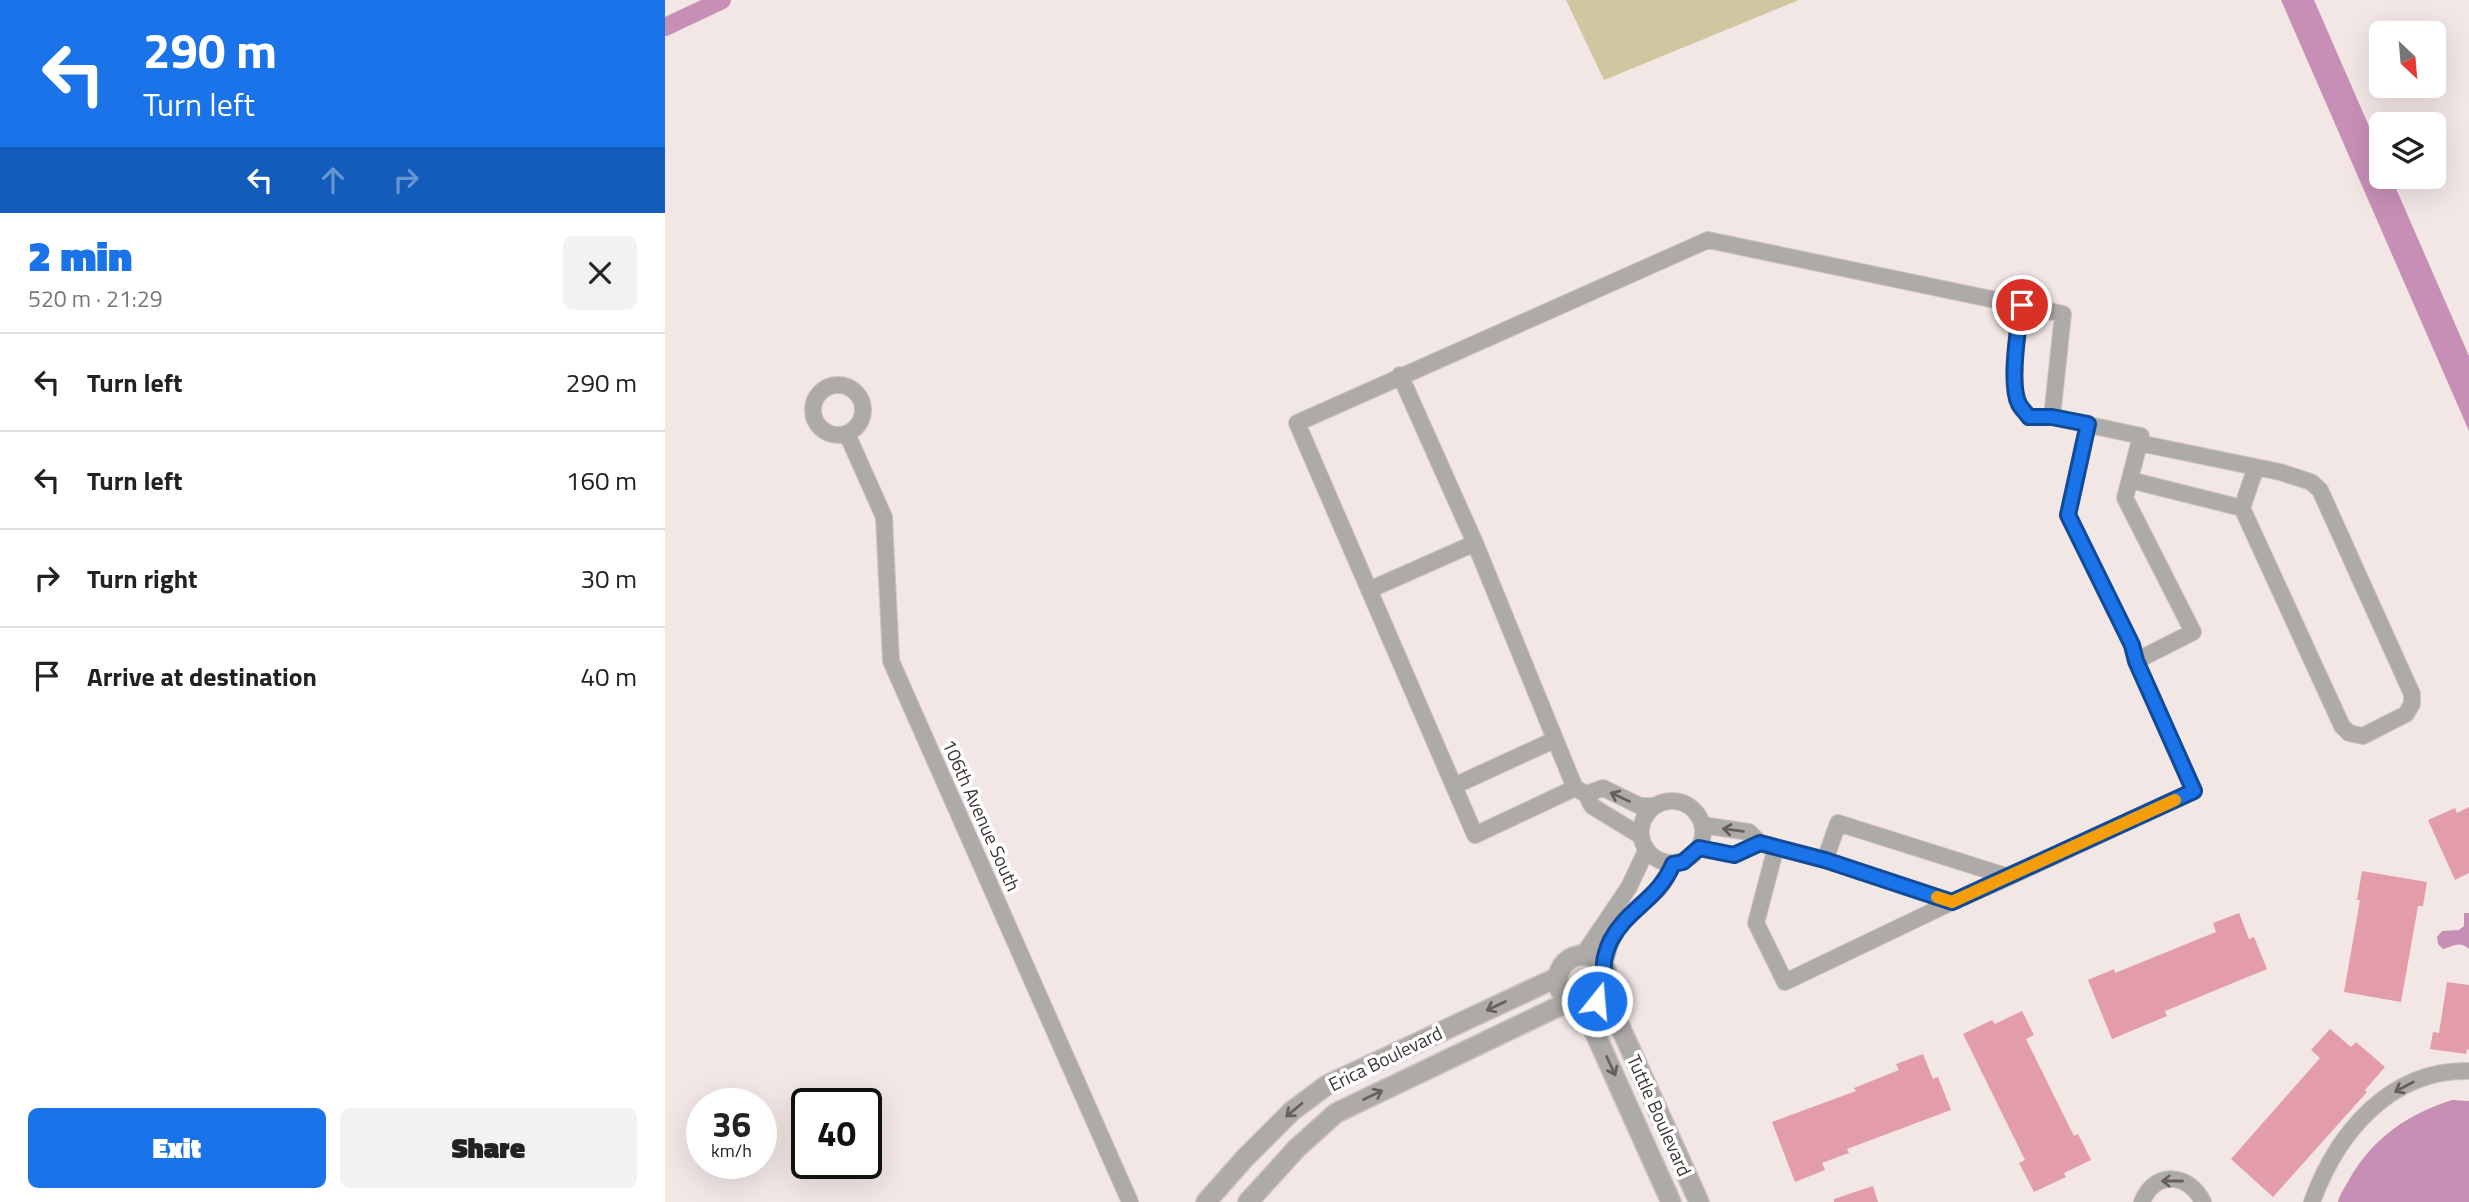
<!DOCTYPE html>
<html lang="en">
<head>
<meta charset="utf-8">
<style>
	:root { --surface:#fff; --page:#f2f2f2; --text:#222; --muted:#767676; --line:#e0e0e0; --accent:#1a73e8 }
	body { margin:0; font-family:"Titillium Web",sans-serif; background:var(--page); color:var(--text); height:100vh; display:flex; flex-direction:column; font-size:26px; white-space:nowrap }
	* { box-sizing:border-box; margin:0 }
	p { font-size:23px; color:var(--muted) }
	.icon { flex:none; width:38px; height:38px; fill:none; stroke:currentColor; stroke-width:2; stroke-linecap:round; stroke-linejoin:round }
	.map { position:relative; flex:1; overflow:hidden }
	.sheet { display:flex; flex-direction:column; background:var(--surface); width:665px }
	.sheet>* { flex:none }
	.top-card { background:#1a73e8; color:#fff; overflow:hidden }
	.needle { width:46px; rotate:154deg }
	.fabs { position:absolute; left:1704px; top:21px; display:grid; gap:14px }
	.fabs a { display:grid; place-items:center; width:77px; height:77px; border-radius:10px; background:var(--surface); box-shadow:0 7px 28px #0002; font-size:35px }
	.speed { position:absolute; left:21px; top:1088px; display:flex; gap:14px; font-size:35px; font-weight:700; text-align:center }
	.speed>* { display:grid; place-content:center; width:91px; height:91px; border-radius:50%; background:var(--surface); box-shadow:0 7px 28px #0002; line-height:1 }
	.speed small { font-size:18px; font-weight:400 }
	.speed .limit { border:4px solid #111; border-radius:10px; background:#fff; color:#111 }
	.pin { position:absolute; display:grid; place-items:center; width:60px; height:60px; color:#fff; margin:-30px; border:4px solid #fff; border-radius:50%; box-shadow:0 2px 7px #0007 }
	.me { position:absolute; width:77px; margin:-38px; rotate:17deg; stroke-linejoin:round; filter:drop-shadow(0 0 5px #0008) }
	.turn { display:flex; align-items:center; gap:24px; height:147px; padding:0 28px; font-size:32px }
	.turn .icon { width:91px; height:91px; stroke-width:2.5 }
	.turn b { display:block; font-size:49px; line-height:60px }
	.lanes { display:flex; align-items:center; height:66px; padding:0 28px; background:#0003; justify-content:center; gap:35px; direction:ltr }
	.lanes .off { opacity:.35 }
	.round { display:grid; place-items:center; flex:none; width:74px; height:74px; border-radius:10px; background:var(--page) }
	.headline { display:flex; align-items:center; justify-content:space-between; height:119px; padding:0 28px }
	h1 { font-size:42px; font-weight:800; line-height:52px; color:var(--accent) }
	.button { display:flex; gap:14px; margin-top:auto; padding:14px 28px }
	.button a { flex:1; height:80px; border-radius:10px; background:var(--accent); color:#fff; font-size:28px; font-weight:800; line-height:80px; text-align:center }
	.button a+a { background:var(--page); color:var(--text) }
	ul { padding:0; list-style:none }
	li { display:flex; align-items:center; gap:21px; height:98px; padding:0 28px; border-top:2px solid var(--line) }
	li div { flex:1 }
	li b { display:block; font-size:26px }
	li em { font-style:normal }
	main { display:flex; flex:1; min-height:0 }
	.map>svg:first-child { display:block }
	.green { fill:#d0c7a0 }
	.water { fill:#c78fb6 }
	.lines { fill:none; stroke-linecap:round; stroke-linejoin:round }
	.canal { stroke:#c78fb6; stroke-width:18 }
	.building { fill:#e39da9 }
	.minor-casing { stroke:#cec4c1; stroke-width:18 }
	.tertiary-casing { stroke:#cec4c1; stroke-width:22 }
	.minor { stroke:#aeaaa7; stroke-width:16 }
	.tertiary { stroke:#aeaaa7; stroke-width:19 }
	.oneway { stroke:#64605e }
	.route-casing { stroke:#114b97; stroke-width:18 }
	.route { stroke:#1a73e8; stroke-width:12 }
	.slow { stroke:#f59e0b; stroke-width:12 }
	.labels { text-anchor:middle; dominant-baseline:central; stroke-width:7; stroke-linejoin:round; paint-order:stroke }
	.street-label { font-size:19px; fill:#3c3836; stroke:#fff }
</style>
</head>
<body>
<main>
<section class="sheet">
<div class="top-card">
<div class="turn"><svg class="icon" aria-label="left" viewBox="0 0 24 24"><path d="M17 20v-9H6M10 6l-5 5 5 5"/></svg><div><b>290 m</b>Turn left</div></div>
<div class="lanes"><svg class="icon" aria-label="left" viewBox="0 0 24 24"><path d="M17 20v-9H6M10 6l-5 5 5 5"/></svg><svg class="icon off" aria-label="ahead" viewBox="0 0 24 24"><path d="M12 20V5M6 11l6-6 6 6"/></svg><svg class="icon off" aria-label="right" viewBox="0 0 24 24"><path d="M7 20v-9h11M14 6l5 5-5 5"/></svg></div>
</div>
<div class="headline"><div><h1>2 min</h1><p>520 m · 21:29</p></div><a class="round"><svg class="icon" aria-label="close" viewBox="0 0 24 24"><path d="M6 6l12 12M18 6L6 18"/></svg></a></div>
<ul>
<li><svg class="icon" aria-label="left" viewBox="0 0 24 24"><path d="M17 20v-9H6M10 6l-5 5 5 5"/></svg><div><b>Turn left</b></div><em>290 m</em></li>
<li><svg class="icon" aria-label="left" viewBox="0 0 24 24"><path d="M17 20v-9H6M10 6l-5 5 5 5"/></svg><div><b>Turn left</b></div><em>160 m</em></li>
<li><svg class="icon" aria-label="right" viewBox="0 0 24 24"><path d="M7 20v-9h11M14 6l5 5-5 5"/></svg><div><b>Turn right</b></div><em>30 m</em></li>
<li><svg class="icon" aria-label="arrive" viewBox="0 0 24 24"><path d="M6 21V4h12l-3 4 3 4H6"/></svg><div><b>Arrive at destination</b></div><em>40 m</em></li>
</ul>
<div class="button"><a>Exit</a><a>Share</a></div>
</section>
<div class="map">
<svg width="1804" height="1202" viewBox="0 0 1804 1202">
	<rect width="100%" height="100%" fill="#f2e7e4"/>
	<path class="green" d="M901,0h233l-195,80z"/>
	<path class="water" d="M1616,0h33l68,156v21h9l78,179v75z
		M1799,913h5v36c-10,-9 -16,-2 -26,0l-5,-5 -1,-7 5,-6 17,-1 5,-4z
		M1787,1100l17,1v101h-131c2,-9 8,-16 12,-24 23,-40 58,-64 102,-78z"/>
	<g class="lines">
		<path class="canal" d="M0,27l57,-27"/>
	</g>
	<path class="building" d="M1804,807v66l-14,7 -27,-60 27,-12 2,5z
		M1697,871l65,11 -4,24h-5l-17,96 -57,-10 16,-92h-3z
		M1574,913l10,26 5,-2 13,32 -102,42 2,5 -55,23 -24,-59 26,-11 1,4 101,-41 -3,-9z
		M1782,982l22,3v65l-2,-1 -1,5 -36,-5 3,-17 6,1z
		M1357,1011l12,24 -8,4 48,97 4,-2 13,26 -27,13 2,4 -32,15 -15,-29 6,-3 -62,-126 29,-14 3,4z
		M1665,1029l21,18 5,-5 29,25 -20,23 2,2 -94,105 -42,-38 89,-101 -9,-8z
		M1258,1054l10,25 5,-2 13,33 -104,39 2,4 -27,10 3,7 -30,12 -23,-60 84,-31 -2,-3 45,-18 -3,-6z
		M1208,1186l5,16h-44v-3z"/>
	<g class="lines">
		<g class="minor-casing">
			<path id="minor" d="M1357,305c-4,22 -13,80 -3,99 2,4 7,9 10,13h23
				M735,375l75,168 100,245 -100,47 -178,-412 411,-183 355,74 -11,103 89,19 -16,62 68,134 -57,29 58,130 -185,86
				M148 410a25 25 0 1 1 50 0a25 25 0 1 1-50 0Z
				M1423,424l-20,91 64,130 4,16
				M182,434l37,83 7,144 239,541
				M1465,480l112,28 100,218 7,7 14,3 43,-22 6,-10v-10l-92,-204 -9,-8 -31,-10 -141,-29
				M1577,508l14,-41
				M704,590l106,-47
				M789,786l100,-46
				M910,788l11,6 6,12 49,30
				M921,794l17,-6 37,18h14
				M976 832a31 31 0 1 1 62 0a31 31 0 1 1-62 0Z
				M1037,825l47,7 11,11 65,17 127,42 57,-25 -171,-54 -13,37
				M1111,847l-20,76 29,59 167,-80
				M1034,848l35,7 26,-12
				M918,955l46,-68 17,-36
				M939,967c4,-19 9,-36 23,-50 21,-21 33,-21 46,-53
				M1477,1202c13,-32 47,-29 61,0
				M1647,1202c25,-69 78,-133 157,-131"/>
		</g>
		<g class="tertiary-casing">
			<path id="tertiary" d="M893 980a25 25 0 1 1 50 0a25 25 0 1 1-50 0Z
				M942,988l2,14 90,200
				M915,1005l6,8 85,189
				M541,1202l39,-44 47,-47 35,-26 231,-108
				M583,1202l49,-54 39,-35 234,-112"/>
		</g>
		<use href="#minor" class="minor"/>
		<use href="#tertiary" class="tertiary"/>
	</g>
	<defs><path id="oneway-shaft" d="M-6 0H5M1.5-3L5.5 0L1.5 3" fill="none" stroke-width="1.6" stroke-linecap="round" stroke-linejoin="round" transform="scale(1.75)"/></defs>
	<g class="oneway">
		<use href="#oneway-shaft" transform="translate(955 797) rotate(-155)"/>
		<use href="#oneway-shaft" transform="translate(1068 830) rotate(-173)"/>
		<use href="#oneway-shaft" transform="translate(831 1006) rotate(155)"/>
		<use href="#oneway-shaft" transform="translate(946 1066) rotate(65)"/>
		<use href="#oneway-shaft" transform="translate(1739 1087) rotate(152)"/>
		<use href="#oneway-shaft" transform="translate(708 1095) rotate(-26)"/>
		<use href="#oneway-shaft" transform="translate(629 1110) rotate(140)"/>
		<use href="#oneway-shaft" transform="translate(1507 1181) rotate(-180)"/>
	</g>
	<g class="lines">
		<g class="route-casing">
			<path id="route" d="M932,1001c16,-16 9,-17 7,-34 -1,-8 4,-21 7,-27 17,-32 47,-40 62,-76l10,-2 16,-14 35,7 26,-12 65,17 127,42 242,-111 -58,-130 -4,-16 -64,-130 20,-91 -36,-7h-23c-3,-4 -8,-9 -10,-13 -10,-19 -1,-77 3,-99"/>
		</g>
		<use href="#route" class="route"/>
		<path class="slow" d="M1272,897l15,5 223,-102"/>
	</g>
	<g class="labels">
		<g class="street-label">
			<text transform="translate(317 815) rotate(66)">106th Avenue South</text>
			<text transform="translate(720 1058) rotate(-26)">Erica Boulevard</text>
			<text transform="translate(995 1115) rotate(66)">Tuttle Boulevard</text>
		</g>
	</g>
</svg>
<div class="fabs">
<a><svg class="needle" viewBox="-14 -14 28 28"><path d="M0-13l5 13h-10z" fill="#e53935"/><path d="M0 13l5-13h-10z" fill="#767676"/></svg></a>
<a><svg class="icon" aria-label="layers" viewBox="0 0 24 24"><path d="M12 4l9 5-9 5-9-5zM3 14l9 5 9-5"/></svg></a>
</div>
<div class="speed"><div>36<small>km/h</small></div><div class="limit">40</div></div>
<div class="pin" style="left:1357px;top:305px;background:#d93025"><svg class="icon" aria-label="arrive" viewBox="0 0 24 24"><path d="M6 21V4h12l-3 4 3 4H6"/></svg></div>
<svg class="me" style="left:932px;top:1001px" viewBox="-20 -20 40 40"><circle r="17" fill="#1a73e8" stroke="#fff" stroke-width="3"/><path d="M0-11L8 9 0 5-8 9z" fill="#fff"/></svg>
</div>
</main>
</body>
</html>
